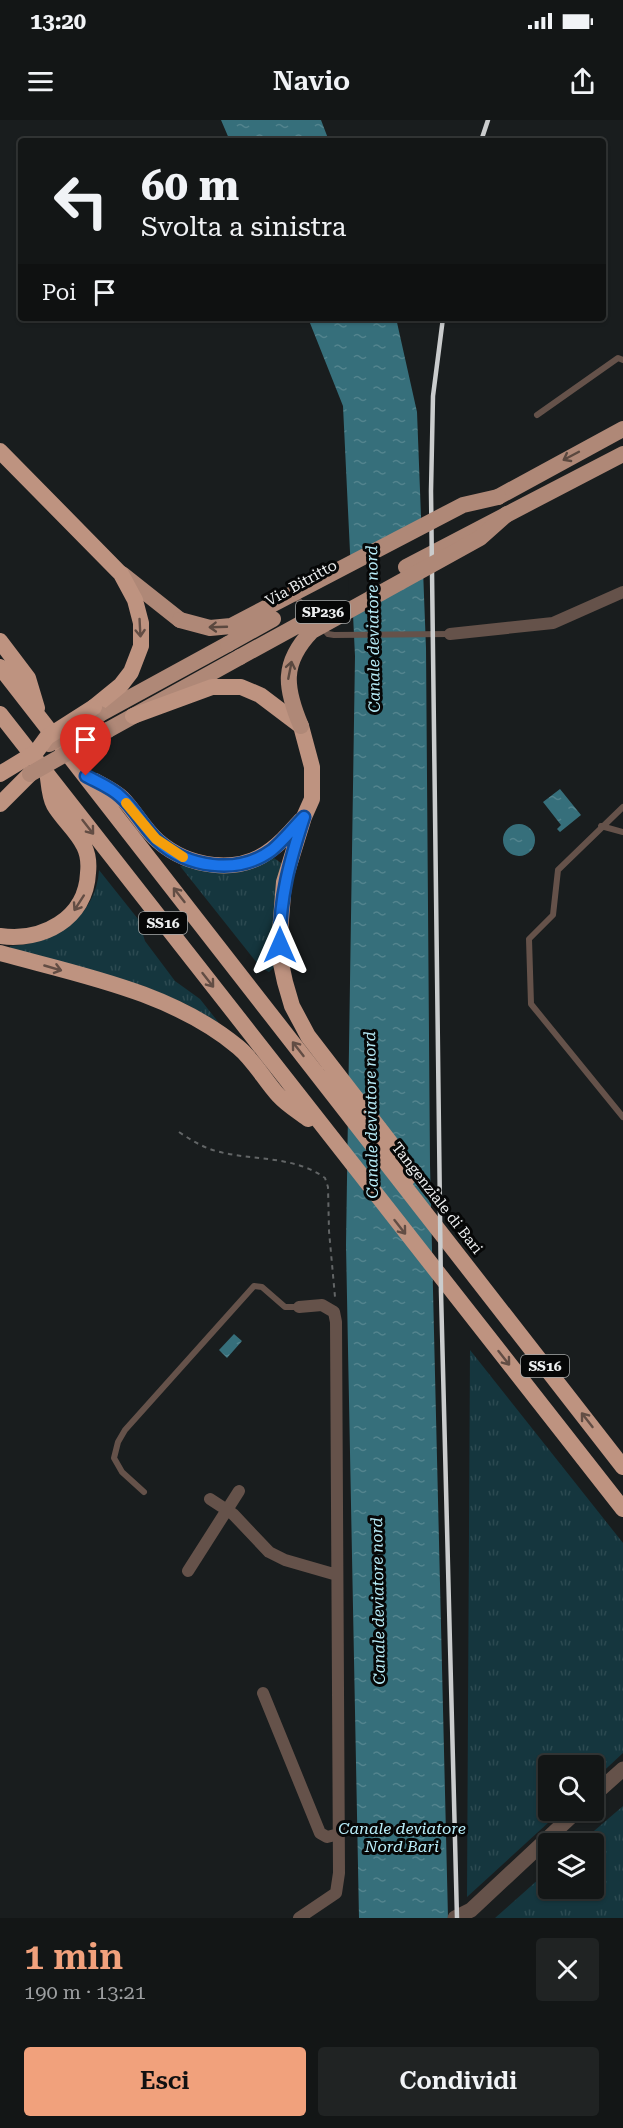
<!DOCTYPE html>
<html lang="it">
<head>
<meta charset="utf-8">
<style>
	:root { --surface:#131616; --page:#202323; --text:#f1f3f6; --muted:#9d9fa1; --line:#323535; --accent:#f1a17c }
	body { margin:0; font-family:"Roboto Serif",serif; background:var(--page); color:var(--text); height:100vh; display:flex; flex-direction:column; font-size:22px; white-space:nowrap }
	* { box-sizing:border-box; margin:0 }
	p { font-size:20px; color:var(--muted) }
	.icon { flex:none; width:33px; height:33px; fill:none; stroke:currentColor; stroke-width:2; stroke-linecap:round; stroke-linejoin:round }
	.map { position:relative; height:1798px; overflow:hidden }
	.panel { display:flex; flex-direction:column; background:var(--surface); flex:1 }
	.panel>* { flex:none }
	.banner { position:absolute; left:18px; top:18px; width:588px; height:183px; border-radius:6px; box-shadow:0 2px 4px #0004,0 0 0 2px var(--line); background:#131616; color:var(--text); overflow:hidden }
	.fabs { position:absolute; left:538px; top:1635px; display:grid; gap:12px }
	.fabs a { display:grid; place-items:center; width:66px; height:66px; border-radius:6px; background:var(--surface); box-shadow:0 2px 4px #0004,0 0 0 2px var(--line); font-size:30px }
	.pin { position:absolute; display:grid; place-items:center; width:51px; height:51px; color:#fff; margin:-62px -26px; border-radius:50% 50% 50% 0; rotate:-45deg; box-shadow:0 0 6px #0007 }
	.pin .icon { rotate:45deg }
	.me { position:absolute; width:66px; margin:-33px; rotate:0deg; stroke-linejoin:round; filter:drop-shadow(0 0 4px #0008) }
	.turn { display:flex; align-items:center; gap:21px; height:126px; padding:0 24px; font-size:27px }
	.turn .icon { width:78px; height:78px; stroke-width:2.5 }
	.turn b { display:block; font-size:42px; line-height:51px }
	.then { display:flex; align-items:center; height:57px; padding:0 24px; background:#0003; gap:12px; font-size:22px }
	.round { display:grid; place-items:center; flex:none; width:63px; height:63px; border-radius:6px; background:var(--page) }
	.headline { display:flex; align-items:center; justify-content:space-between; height:102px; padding:0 24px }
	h1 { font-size:36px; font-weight:600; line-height:45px; color:var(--accent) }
	.action { display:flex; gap:12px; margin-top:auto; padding:12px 24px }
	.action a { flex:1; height:69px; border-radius:6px; background:var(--accent); color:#111; font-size:24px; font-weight:600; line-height:69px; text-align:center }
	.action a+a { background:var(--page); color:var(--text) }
	.status { display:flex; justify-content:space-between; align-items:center; height:42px; padding:0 30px; background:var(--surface); direction:ltr }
	.status svg { height:16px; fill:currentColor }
	header { display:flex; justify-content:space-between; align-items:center; height:78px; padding:0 24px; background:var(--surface); font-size:27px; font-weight:600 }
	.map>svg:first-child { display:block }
	.grass { fill:url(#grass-tufts) }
	.water { fill:url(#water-ripples) }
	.pier { fill:#191d1e }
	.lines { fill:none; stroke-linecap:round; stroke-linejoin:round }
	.path { stroke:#626566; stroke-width:2; stroke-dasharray:4.5 4.5; stroke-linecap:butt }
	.service { stroke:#65524a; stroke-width:6 }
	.minor { stroke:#65524a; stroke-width:12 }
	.tertiary { stroke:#65524a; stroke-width:15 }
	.primary { stroke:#af8877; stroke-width:16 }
	.trunk { stroke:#be9380; stroke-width:16 }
	.rail { stroke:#cacccd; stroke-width:4.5 }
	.primary-bridge { stroke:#af8877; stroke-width:16 }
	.trunk-bridge { stroke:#be9380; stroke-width:16 }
	.oneway { stroke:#5a483f }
	.oneway2 { stroke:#624d44 }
	.route-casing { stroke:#114b97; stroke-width:15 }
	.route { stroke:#1a73e8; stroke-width:10 }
	.slow { stroke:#f59e0b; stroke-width:10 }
	.labels { text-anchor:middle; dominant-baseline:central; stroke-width:6; stroke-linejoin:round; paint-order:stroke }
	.shield { fill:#060707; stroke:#a7a9a9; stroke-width:1.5 }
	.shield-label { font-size:14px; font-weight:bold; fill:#eceeef }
	.street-label { font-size:15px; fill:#eceeef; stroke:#060707 }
	.water-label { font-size:16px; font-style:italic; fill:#b9eefa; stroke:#060707 }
</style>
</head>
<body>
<div class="status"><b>13:20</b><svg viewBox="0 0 49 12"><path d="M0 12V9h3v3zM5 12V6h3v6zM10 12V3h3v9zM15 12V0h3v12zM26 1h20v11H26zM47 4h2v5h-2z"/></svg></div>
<header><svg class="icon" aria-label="menu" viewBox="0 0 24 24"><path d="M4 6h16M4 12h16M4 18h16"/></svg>Navio<svg class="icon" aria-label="share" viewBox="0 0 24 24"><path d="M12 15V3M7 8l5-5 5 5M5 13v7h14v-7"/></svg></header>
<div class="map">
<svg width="623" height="1798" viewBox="0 0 623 1798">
	<defs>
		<pattern id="grass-tufts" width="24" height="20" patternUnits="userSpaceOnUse" patternTransform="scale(1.5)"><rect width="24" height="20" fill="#15363e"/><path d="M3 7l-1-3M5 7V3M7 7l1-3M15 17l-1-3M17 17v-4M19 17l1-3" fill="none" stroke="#2c4a51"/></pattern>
		<pattern id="water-ripples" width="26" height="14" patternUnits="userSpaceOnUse" patternTransform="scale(1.5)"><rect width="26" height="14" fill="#366f7b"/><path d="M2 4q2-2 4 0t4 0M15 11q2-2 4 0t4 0" fill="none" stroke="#53848e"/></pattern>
	</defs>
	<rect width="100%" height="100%" fill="#191d1e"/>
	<path class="grass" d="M274,738l7,5 -7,42v62l-5,5 -8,-4 -81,-102 73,1z
		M99,750l39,49 7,22 30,40 25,18 19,24 -33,-19 -42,-18 -134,-38v-2c43,-2 86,-28 89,-76z
		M470,1230l153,193v210l-29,27v-14h-45v44l12,1 -94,86z
		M623,1686v112h-128l54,-48v18h45v-44l-14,-1z"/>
	<path class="water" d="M221,0h100l8,21h-99z
		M308,198h88l21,94 9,236 4,517 18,753h-89l-13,-673 9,-589 -12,-250z
		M560,669l21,26 -21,17 -3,-3 4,-4 -18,-23z
		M503 720a16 16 0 1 1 32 0a16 16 0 1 1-32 0Z
		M234,1214l8,7 -15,17 -8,-8z"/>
	<path class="pier" d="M424,397l2,56 -76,42 -3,-57z"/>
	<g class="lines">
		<path class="path" d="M179,1012c12,8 23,15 37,19 35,10 78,4 109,27l3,9 1,44 6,66"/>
		<path class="service" d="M537,295l81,-57 5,2
			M294,475l19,22
			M322,507l6,7 6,1 116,-1
			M623,687l-65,63 -5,45 -24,24 2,65 92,113
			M601,706l22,6
			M144,1372l-22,-20 -8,-14 4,-16 7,-12 129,-144 8,1 23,20h14"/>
		<path class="minor" d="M450,514l103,-11 70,-31
			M210,1379l23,15 36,38 16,8 52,15
			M188,1451l51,-80
			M263,1573l57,140 7,4 12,-3
			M299,1798l37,-25 3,-20 -3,-551 -2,-10 -12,-7 -23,2"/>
		<path class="tertiary" d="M594,1675l29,-26
			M455,1798l16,-8 107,-100"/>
		<path class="primary" d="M498,377l125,-68
			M406,447l217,-113
			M122,454l58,46
			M100,594l128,-70
			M108,610l132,-73"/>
		<path class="trunk" d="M0,331l121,123 14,26 6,23v23l-10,26 -10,13 -27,22
			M0,521l28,37 9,30
			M0,547l623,800
			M0,594l623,795
			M133,596l79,-29h29l19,8 41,31 11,41v32l-8,18 -20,65 -4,50v27l5,23 7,24 16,30 84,109 15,34
			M95,661c9,5 20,10 27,17 13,13 22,31 36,43 30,26 80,35 114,8 11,-8 20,-19 29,-29
			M0,684l30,-30
			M0,816c42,6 86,-17 88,-63 1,-9 0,-19 -4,-27 -7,-15 -22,-27 -30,-41 -4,-7 -5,-18 -6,-27
			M0,833c80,22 172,39 238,94 16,13 27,34 41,49 8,9 20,16 29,23"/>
		<path class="rail" d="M481,21l7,-21
			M443,198l-10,78 -2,95 10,801 16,626"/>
		<path class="primary-bridge" d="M180,500l30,8 21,-2 232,-121 35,-8
			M228,524l45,-25
			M240,537l84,-46
			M301,606c-16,-38 -20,-63 11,-95l168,-93 27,-24
			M49,624l51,-30
			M30,654l78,-44"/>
		<path class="trunk-bridge" d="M0,654l36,-22 11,-15 47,-30"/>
	</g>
	<defs><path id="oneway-shaft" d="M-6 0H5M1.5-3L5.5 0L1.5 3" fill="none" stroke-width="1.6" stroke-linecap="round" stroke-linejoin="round" transform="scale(1.5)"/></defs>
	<g class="oneway">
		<use href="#oneway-shaft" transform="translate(571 336) rotate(152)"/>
		<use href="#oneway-shaft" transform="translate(218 507) rotate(178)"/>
		<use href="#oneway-shaft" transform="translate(290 550) rotate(-79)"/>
	</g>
	<g class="oneway2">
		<use href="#oneway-shaft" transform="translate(140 508) rotate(87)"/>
		<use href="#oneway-shaft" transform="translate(88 707) rotate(52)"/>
		<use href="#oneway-shaft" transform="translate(179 775) rotate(-128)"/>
		<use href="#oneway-shaft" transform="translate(79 783) rotate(123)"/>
		<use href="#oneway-shaft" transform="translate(53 848) rotate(16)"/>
		<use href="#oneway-shaft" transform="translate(208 860) rotate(52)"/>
		<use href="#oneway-shaft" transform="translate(298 929) rotate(-128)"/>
		<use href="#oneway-shaft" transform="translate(400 1107) rotate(52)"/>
		<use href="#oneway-shaft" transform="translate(504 1238) rotate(52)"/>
		<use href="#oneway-shaft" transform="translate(587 1300) rotate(-128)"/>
	</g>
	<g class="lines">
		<g class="route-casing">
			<path id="route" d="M86,656c11,6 26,12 35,21 14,12 22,30 36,43 29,27 80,36 115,10 11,-9 21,-22 32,-33 -14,43 -25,82 -24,128"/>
		</g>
		<use href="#route" class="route"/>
		<path class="slow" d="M126,683l30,36 27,18"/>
	</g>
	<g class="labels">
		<g class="shield">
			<rect x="296" y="481" width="54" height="22" rx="4.5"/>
			<rect x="139" y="792" width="48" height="22" rx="4.5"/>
			<rect x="521" y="1235" width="48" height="22" rx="4.5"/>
		</g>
		<g class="shield-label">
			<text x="323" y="492">SP236</text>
			<text x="163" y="803">SS16</text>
			<text x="545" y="1246">SS16</text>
		</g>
		<g class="street-label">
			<text transform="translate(301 463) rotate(-29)">Via Bitritto</text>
			<text transform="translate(437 1078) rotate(52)">Tangenziale di Bari</text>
		</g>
		<g class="water-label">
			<text transform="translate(373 509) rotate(-91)">Canale deviatore nord</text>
			<text transform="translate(371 995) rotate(-91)">Canale deviatore nord</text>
			<text transform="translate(378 1481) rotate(-91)">Canale deviatore nord</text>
			<text x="402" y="1708">Canale deviatore<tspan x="402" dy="18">Nord Bari</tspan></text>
		</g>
	</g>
</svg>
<div class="fabs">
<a><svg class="icon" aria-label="search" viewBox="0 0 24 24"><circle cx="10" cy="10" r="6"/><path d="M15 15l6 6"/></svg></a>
<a><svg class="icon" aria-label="layers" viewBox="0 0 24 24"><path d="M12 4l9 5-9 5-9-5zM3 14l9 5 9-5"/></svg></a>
</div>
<div class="pin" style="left:86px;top:656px;background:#d93025"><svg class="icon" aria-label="arrive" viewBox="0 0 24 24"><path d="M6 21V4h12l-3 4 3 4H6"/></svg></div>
<svg class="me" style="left:280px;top:825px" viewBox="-20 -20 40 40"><path d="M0-17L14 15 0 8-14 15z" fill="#1a73e8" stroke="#fff" stroke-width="4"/></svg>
<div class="banner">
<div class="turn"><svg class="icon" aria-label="left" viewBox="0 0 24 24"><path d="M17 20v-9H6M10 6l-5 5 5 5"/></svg><div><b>60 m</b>Svolta a sinistra</div></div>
<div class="then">Poi<svg class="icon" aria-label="arrive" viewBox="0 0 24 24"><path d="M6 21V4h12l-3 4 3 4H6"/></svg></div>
</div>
</div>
<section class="panel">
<div class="headline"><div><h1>1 min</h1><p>190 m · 13:21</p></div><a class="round"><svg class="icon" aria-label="close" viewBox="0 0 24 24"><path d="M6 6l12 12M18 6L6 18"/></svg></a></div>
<div class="action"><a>Esci</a><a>Condividi</a></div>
</section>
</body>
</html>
